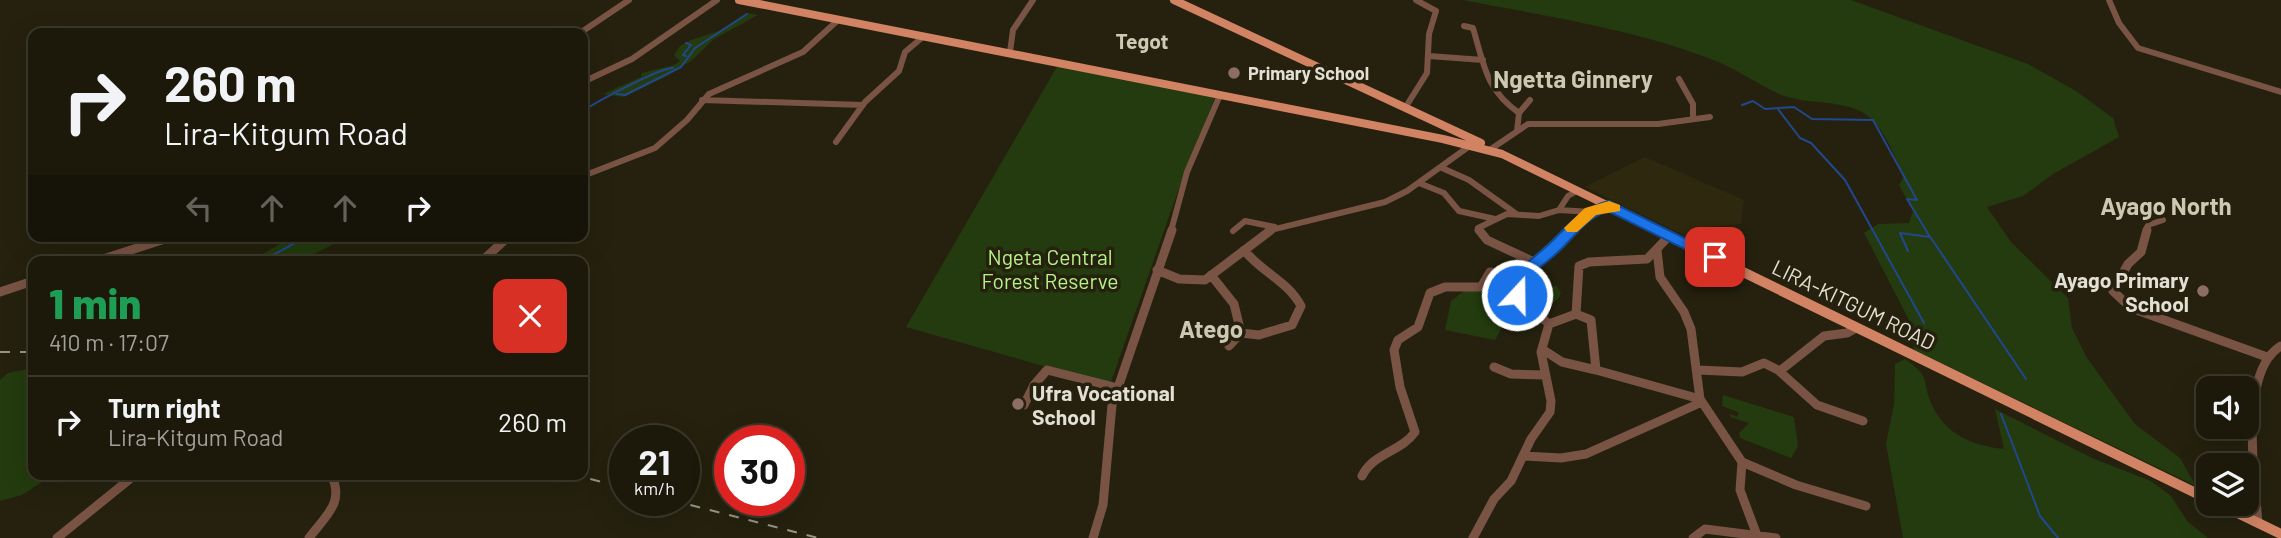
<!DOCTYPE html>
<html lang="en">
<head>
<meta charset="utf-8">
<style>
	:root { --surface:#1c190a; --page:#252213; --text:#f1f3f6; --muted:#a0a09c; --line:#3a382b }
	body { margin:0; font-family:Barlow,sans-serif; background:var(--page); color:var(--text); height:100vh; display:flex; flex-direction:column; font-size:26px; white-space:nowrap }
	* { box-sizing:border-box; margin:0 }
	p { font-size:23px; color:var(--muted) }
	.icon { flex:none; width:38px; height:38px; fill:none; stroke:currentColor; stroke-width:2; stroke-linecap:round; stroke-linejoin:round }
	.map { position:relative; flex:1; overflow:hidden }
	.drawer { position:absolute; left:28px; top:256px; width:560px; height:224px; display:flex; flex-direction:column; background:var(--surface); border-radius:14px; box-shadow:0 7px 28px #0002,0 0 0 2px var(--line) }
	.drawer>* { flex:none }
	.top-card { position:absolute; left:28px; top:28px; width:560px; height:214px; border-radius:14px; box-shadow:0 7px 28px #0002,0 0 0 2px var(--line); background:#1c190a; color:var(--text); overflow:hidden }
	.fabs { position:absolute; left:2196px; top:376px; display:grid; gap:14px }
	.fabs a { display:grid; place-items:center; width:63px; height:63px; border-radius:14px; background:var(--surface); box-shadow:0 7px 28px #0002,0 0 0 2px var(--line); font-size:35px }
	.speed { position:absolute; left:609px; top:425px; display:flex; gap:14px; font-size:35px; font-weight:700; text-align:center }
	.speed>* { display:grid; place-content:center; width:91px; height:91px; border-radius:50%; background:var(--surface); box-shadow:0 7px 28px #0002,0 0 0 2px var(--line); line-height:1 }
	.speed small { font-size:18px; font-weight:400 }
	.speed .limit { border:10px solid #d22; background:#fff; color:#111 }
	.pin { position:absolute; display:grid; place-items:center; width:60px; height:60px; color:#fff; margin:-30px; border-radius:14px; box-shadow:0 4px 10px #0006 }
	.me { position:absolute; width:77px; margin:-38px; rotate:21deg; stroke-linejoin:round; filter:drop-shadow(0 0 5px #0008) }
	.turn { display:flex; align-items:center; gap:24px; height:147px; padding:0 21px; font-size:32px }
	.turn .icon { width:91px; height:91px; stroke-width:2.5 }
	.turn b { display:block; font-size:49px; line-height:60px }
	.lanes { display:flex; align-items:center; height:66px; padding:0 21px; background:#0003; justify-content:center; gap:35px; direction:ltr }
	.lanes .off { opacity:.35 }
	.round { display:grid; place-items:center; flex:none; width:74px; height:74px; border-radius:14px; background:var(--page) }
	.summary { display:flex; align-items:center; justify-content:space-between; height:119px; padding:0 21px }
	h1 { font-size:42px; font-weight:800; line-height:52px; color:#1e9e55 }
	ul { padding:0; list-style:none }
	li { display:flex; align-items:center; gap:21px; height:91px; padding:0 21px; border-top:2px solid var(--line) }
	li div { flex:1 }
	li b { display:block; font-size:26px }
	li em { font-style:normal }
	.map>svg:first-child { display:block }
	.built { fill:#2e280e }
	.green { fill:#233b0e }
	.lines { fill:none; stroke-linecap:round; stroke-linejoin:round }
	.stream { stroke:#21488f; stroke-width:2 }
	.minor-far1 { stroke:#795344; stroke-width:6 }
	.minor { stroke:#795344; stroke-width:9 }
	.major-far1 { stroke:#d18364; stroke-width:8 }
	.major { stroke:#d18364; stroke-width:10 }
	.rail { stroke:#979486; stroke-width:2; stroke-dasharray:10 10; stroke-linecap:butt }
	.route { fill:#1a73e8; stroke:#114b97; stroke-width:2 }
	.slow { fill:#f59e0b }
	.education-dot { fill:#8d6e63; stroke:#25210e; stroke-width:2.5 }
	.labels { text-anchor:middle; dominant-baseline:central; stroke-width:7; stroke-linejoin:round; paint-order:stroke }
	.far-poi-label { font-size:18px; font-weight:bold; fill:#e2e0d4; stroke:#25210e; text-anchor:start }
	.far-quarter-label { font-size:21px; font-weight:bold; fill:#cdc8b1; stroke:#25210e }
	.park-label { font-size:21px; fill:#b4f385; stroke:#25210e }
	.poi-label { font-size:21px; font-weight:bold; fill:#e2e0d4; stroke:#25210e; text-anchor:end }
	.street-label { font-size:21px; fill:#e2e0d4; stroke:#25210e }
	.quarter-label { font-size:24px; font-weight:bold; fill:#cdc8b1; stroke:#25210e }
</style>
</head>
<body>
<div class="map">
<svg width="2281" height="538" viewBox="0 0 2281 538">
	<rect width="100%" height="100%" fill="#25210e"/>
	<path class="built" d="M1645,157l99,43 -3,24 -28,2 -19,14 -109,-53z"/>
	<path class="green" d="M1463,0h388l177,64 48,27 37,27 6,19 -66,37 -30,22 -36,11 24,35 57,56 4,30 15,30 48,66 45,34 16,28 -282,-136 -6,-32 -44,-85 14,-9 31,-1 4,-12 -14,-26 5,-9c-10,-20 -21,-54 -44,-65 -25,-12 -58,-6 -83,-18 -21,-10 -39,-23 -61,-32 -78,-31 -170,-45 -253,-61z
		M747,13l11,2 -44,24 -23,22 -24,15 -43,21 -21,-3 38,-17 1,-4 32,-8 6,-4 -6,-6 6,-9 11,-6 28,-9z
		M1058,65l157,32 -37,94 -68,194 -204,-58z
		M293,236h57l-50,25h-49z
		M1524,283l21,9 11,-7 5,8 -3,6 -16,11 -10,-8 -3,2 10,9 -11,7 -23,3 -10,17 -50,-10 6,-29 18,-14 14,4 12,-5 8,7z
		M1905,359c28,20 15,19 27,46 13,29 41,41 72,44l-9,-40 97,49 59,23 20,15 17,26 20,16h-305l-17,-94 8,-40 1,-40z
		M33,368v106h21l-32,21 -22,6v-121l8,-7z
		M1723,395l71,22 4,29 -7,12 -51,-20 -1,-5 10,-10 -19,-6v-3l8,3v-5l-16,-6z"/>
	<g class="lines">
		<path class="stream" d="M686,43l5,2 -8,10 3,1
			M617,94l8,1 56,-28 14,-19 52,-34
			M1742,105l11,-4 12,8 29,-2 18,12 61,1 44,80 -10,-1 23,38 -30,-4 8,18
			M1778,109l22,29 11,5 34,37 79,143
			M583,111c13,-9 76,-43 90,-43
			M1931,238l95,141
			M262,261l33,-18h18l14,-7
			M2001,414l39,102 18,22"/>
		<path class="minor-far1" d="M2109,0l10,23 19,25 143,44
			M1464,26l9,2c11,37 13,62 46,85
			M580,33l49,-33
			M1010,52l3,-22 20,-30
			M1429,56l54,4
			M1679,79l14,25v15
			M583,82l49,-23 85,-59
			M702,100l161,5
			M1405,108l22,-35 2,-39 7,-23 -20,-11
			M1517,131l2,-18 11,-13
			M836,142l29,-40 34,-31 6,-19 19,-16
			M1491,149l37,-25h130l52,-7
			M1442,168l27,12 46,33
			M583,176l72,-28 32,-28 22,-26 94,-42 34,-31
			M1419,183l25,10 15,18 36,8
			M1559,210l9,-14 9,-5
			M1171,231l16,-59 33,-77
			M1233,231l12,-10 30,6
			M1267,231l118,-29 22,-11 64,-46
			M1480,231l-2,-3 29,-14 32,2 20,-6 32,2
			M1568,231l23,-19 18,-7
			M2146,231l2,-6 15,-5"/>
		<path class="minor" d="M1479,230l8,10 47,22
			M2147,230l-6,22 -13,12 -15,27 18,17 136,49
			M1657,250l3,27 24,35 7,17 9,70 42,63 -2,28 18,48
			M97,261l77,-25
			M482,261l27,-25
			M1157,270l22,9 26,1 66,-50
			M1211,275l23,29 7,29 -12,13
			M0,292l33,-11
			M1576,314l15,6 5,50 104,29
			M1549,324l-32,-29 -3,-10 11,-15 45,-40
			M1241,333l18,2 33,-10 9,-19c-13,-25 -40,-34 -57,-56
			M1542,349l20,13 34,8
			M1494,367l17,7 34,1
			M1698,370l44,2 22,-9 14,7 39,35 46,16
			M1781,370l43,-34 23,-3 9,-5
			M1024,405l10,-20 13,-15 71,18
			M1524,456l37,2 25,-4 116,-52
			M1742,462l54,23 70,21
			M1362,476c11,-23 39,-24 53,-44l-15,-45 -6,-37 4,-10 20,-13 12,-34 15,-6h36l9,-15 30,7
			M2258,523c-3,-43 -20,-152 23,-177
			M57,538l79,-64
			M309,538c17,-23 36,-35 22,-64
			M1093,538l10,-33 9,-100 60,-175
			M1473,538l21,-39 17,-18 20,-42 19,-27 1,-11 -10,-49 8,-28 27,-10 3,-48 10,-4 58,-3 23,-24
			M1693,538l12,-9 71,9"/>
		<path class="major-far1" d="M739,0l704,139 59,15 158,77
			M1174,0l307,143"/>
		<path class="major" d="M1657,230l551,269
			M2219,504l62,30"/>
		<path class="rail" d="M0,352h33
			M571,474l54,14
			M671,500l147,38"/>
	</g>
	<path class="route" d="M1609,201l114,56 -2,4h-12l-101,-50c-23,7 -33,26 -51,42 -13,12 -26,19 -36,34l4,8 -2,3h-12l-6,-11c14,-20 25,-26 43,-42 21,-20 32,-37 61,-44z"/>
	<path class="slow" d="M1609,201l11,4v6l-24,4 -19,17h-10l-3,-4 21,-20z"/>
	<g class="education-dot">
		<circle cx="1234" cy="73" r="7"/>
		<circle cx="2203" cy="291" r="7"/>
		<circle cx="1018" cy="404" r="7"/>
	</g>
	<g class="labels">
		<g class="far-poi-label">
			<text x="1248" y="73">Primary School</text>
		</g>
		<g class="far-quarter-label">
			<text x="1142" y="40">Tegot</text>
		</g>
		<g class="park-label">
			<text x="1050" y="256">Ngeta Central<tspan x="1050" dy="24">Forest Reserve</tspan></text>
		</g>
		<g class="poi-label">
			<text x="2189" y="279">Ayago Primary<tspan x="2189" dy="24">School</tspan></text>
			<text x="1032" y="392" text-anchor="start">Ufra Vocational<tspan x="1032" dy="24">School</tspan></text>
		</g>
		<g class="street-label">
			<text transform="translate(1854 304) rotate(26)">LIRA-KITGUM ROAD</text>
		</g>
		<g class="quarter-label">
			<text x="1573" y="78">Ngetta Ginnery</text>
			<text x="2166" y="205">Ayago North</text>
			<text x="1211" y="328">Atego</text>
		</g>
	</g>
</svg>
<div class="fabs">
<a><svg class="icon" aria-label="sound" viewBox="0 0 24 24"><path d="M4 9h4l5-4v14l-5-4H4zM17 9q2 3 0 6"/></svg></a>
<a><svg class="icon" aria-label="layers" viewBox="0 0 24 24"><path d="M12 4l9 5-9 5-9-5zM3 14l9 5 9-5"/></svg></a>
</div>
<div class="speed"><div>21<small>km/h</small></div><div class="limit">30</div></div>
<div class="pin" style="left:1715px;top:257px;background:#d93025"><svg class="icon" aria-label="arrive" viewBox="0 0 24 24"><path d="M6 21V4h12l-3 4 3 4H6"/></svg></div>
<svg class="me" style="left:1517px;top:295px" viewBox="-20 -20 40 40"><circle r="17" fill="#1a73e8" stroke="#fff" stroke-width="3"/><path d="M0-11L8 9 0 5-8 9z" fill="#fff"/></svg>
<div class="top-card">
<div class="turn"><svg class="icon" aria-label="right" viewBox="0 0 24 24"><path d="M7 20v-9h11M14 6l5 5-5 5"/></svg><div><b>260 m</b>Lira-Kitgum Road</div></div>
<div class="lanes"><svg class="icon off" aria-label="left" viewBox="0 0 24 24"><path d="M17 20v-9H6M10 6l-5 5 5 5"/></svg><svg class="icon off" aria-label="ahead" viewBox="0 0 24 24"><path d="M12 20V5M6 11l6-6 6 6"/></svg><svg class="icon off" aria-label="ahead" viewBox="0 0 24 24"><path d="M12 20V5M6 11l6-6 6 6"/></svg><svg class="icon" aria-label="right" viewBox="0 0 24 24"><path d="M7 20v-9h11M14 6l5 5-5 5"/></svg></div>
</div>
<section class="drawer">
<div class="summary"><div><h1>1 min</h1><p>410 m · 17:07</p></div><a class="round" style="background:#d93025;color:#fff"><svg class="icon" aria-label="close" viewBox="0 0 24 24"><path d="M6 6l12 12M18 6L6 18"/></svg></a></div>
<ul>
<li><svg class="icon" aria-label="right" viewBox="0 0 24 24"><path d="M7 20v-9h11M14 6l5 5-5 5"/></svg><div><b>Turn right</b><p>Lira-Kitgum Road</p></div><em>260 m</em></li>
</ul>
</section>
</div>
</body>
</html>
